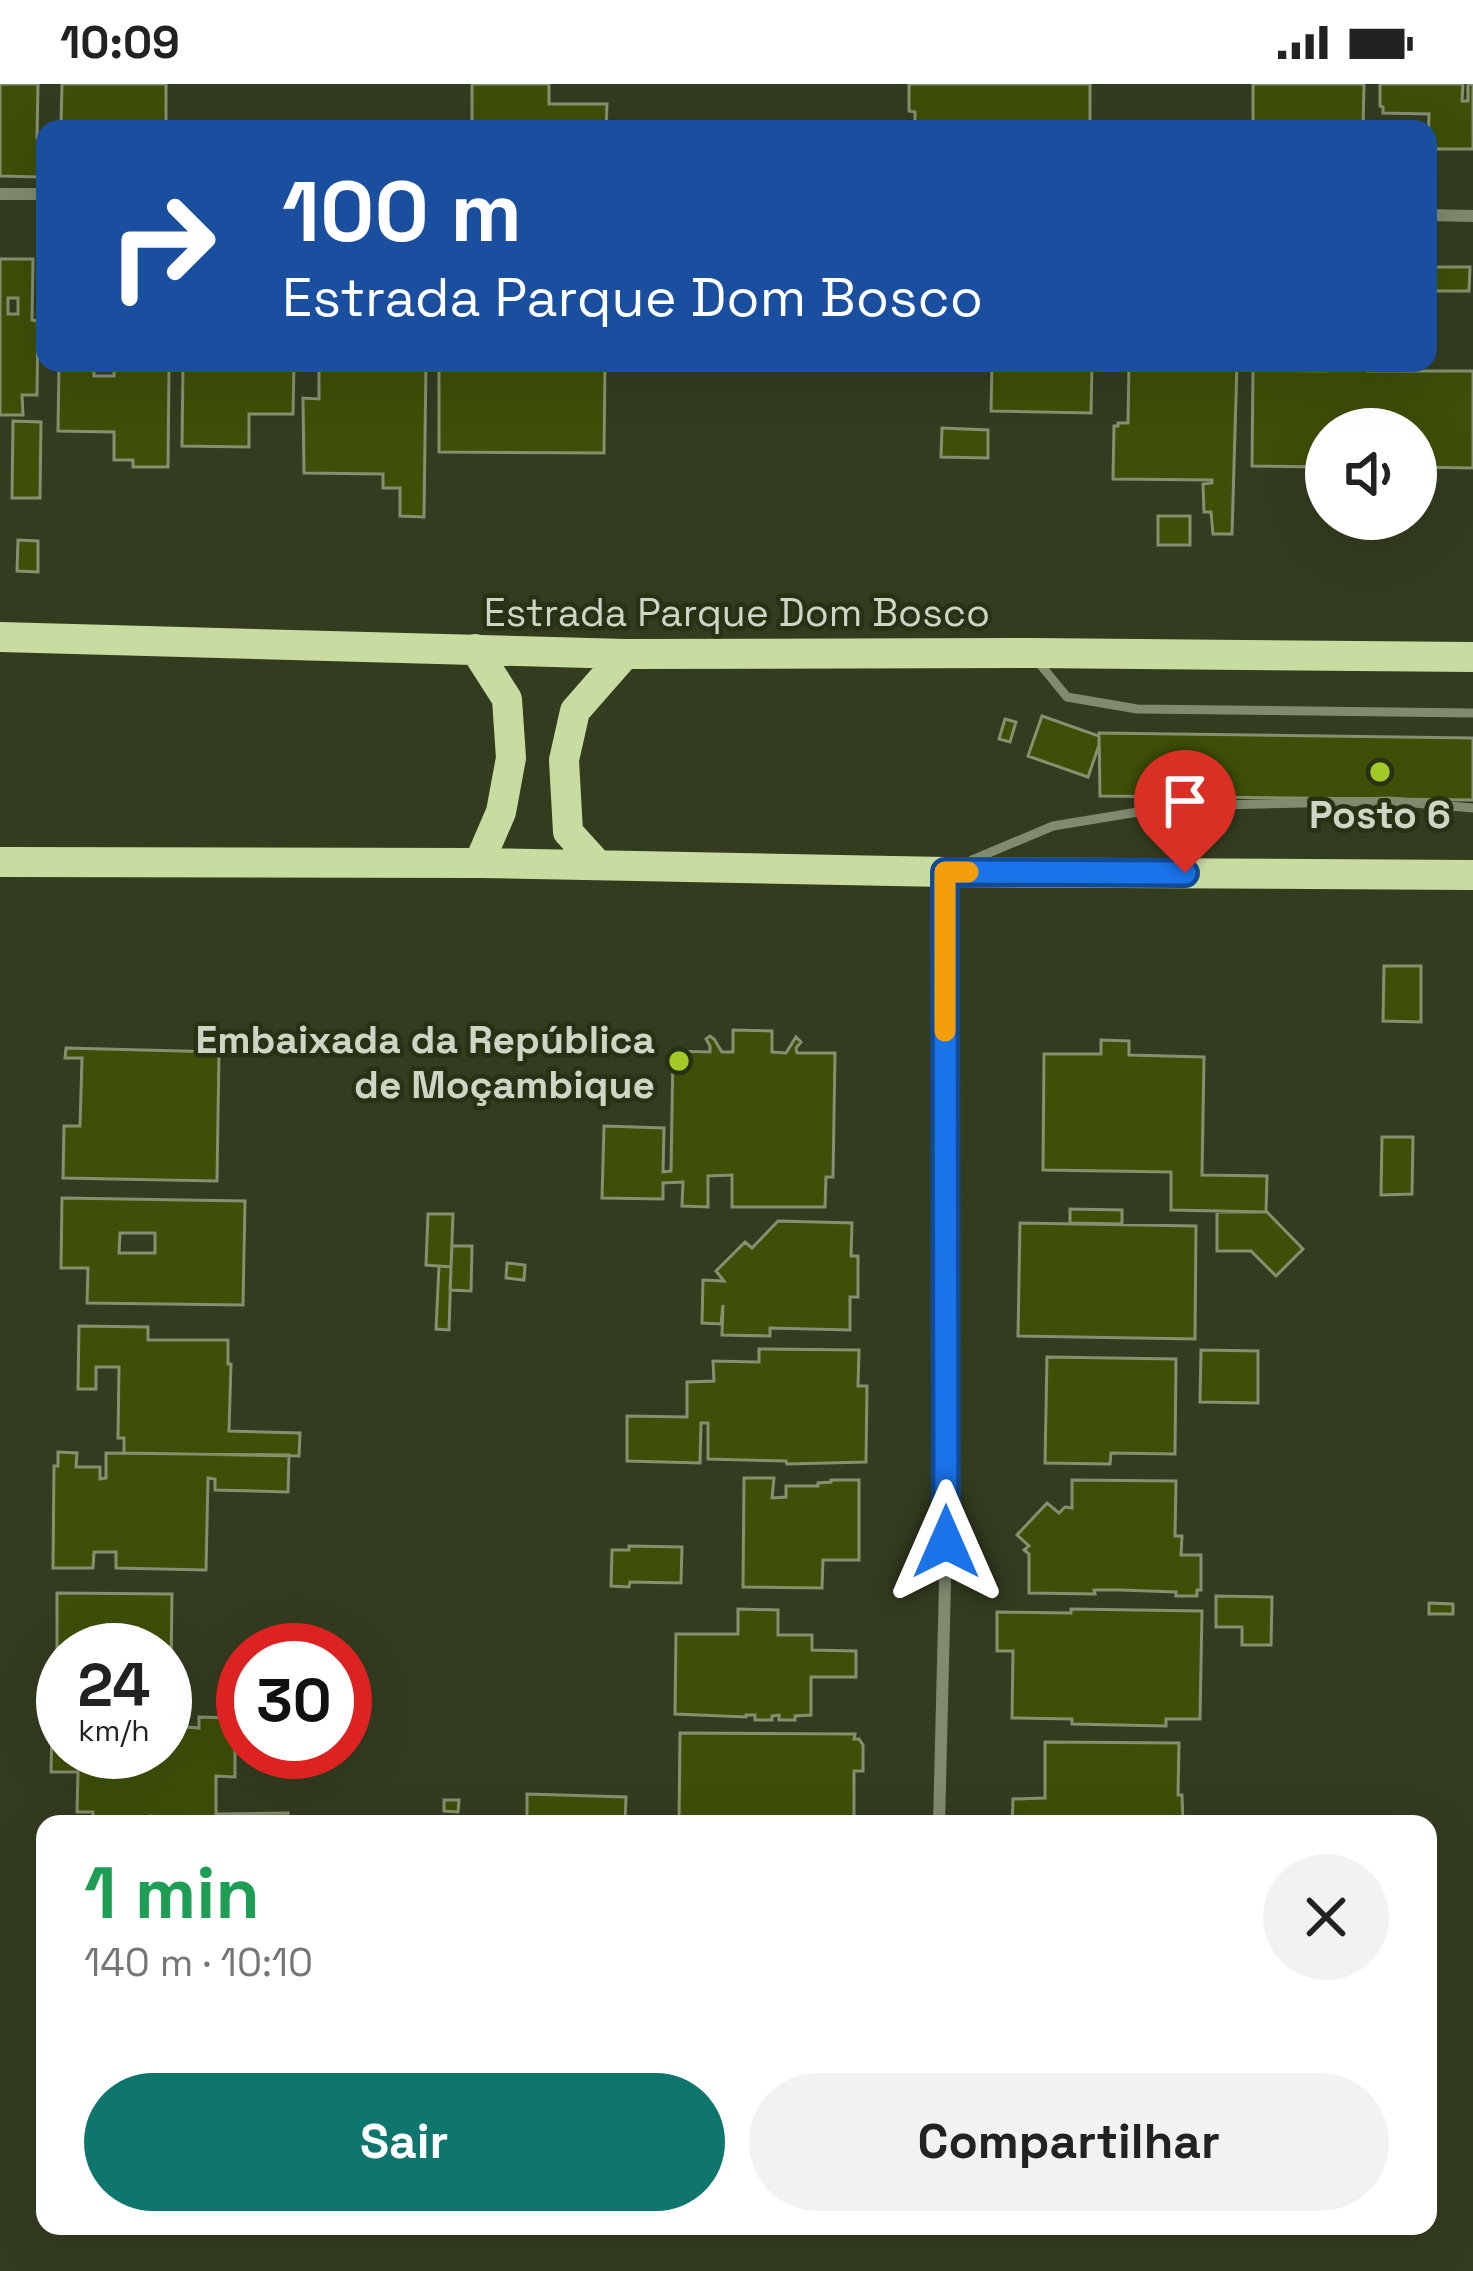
<!DOCTYPE html>
<html lang="pt">
<head>
<meta charset="utf-8">
<style>
	:root { --surface:#fff; --page:#f2f2f2; --text:#222; --muted:#767676; --accent:#0f766e }
	body { margin:0; font-family:"Space Grotesk",sans-serif; background:var(--page); color:var(--text); height:100vh; display:flex; flex-direction:column; font-size:45px; white-space:nowrap }
	* { box-sizing:border-box; margin:0 }
	p { font-size:39px; color:var(--muted) }
	.icon { flex:none; width:66px; height:66px; fill:none; stroke:currentColor; stroke-width:2; stroke-linecap:round; stroke-linejoin:round }
	.map { position:relative; flex:1; overflow:hidden }
	.sheet { position:absolute; left:36px; top:1731px; width:1401px; height:420px; display:flex; flex-direction:column; background:var(--surface); border-radius:24px; box-shadow:0 12px 48px #0002 }
	.sheet>* { flex:none }
	.guide { position:absolute; left:36px; top:36px; width:1401px; height:252px; border-radius:24px; box-shadow:0 12px 48px #0002; background:#1a4fa0; color:#fff; overflow:hidden }
	.controls { position:absolute; left:1305px; top:324px; display:grid; gap:24px }
	.controls a { display:grid; place-items:center; width:132px; height:132px; border-radius:50%; background:var(--surface); box-shadow:0 12px 48px #0002; font-size:60px }
	.speed { position:absolute; left:36px; top:1539px; display:flex; gap:24px; font-size:60px; font-weight:700; text-align:center }
	.speed>* { display:grid; place-content:center; width:156px; height:156px; border-radius:50%; background:var(--surface); box-shadow:0 12px 48px #0002; line-height:1 }
	.speed small { font-size:30px; font-weight:400 }
	.speed .limit { border:18px solid #d22; background:#fff; color:#111 }
	.pin { position:absolute; display:grid; place-items:center; width:102px; height:102px; color:#fff; margin:-123px -51px; border-radius:50% 50% 50% 0; rotate:-45deg; box-shadow:0 0 12px #0007 }
	.pin .icon { rotate:45deg }
	.me { position:absolute; width:132px; margin:-66px; rotate:0deg; stroke-linejoin:round; filter:drop-shadow(0 0 9px #0008) }
	.turn { display:flex; align-items:center; gap:42px; height:252px; padding:0 48px; font-size:54px }
	.turn .icon { width:156px; height:156px; stroke-width:2.5 }
	.turn b { display:block; font-size:84px; line-height:102px }
	.round { display:grid; place-items:center; flex:none; width:126px; height:126px; border-radius:63px; background:var(--page) }
	.headline { display:flex; align-items:center; justify-content:space-between; height:204px; padding:0 48px }
	h1 { font-size:72px; font-weight:600; line-height:90px; color:#1e9e55 }
	.cta { display:flex; gap:24px; margin-top:auto; padding:24px 48px }
	.cta a { flex:1; height:138px; border-radius:72px; background:var(--accent); color:#fff; font-size:48px; font-weight:600; line-height:138px; text-align:center }
	.cta a+a { background:var(--page); color:var(--text) }
	.status { display:flex; justify-content:space-between; align-items:center; height:84px; padding:0 60px; background:var(--surface); direction:ltr }
	.status svg { height:33px; fill:currentColor }
	.map>svg:first-child { display:block }
	.building { fill:#3e4f08; stroke:#859070; stroke-width:3; fill-rule:evenodd }
	.lines { fill:none; stroke-linecap:round; stroke-linejoin:round }
	.lane { stroke:#808a6e; stroke-width:9 }
	.street { stroke:#808a6e; stroke-width:12 }
	.primary { stroke:#c8dca2; stroke-width:30 }
	.route-casing { stroke:#114b97; stroke-width:30 }
	.route { stroke:#1a73e8; stroke-width:21 }
	.slow { stroke:#f59e0b; stroke-width:21 }
	.poi-dot { fill:#a2c928; stroke:#293115; stroke-width:4.5 }
	.labels { text-anchor:middle; dominant-baseline:central; stroke-width:9; stroke-linejoin:round; paint-order:stroke }
	.street-label { font-size:39px; fill:#cfd5c4; stroke:#293115 }
	.poi-label { font-size:39px; font-weight:bold; fill:#cfd5c4; stroke:#293115 }
</style>
</head>
<body>
<div class="status"><b>10:09</b><svg viewBox="0 0 49 12"><path d="M0 12V9h3v3zM5 12V6h3v6zM10 12V3h3v9zM15 12V0h3v12zM26 1h20v11H26zM47 4h2v5h-2z"/></svg></div>
<div class="map">
<svg width="1473" height="2187" viewBox="0 0 1473 2187">
	<rect width="100%" height="100%" fill="#333c1f"/>
	<path class="building" d="M0,0h38l-1,54h6l-2,39 -41,-1z
		M62,0h104v43l-62,2v-3h-43z
		M472,0h77v20h58l-1,25h-134z
		M909,0h181v45h-175v-17l-6,-1z
		M1253,0h111l-1,45h-110z
		M1380,0h83l-1,17h6v-17h5v65h-45l1,-35 -46,-1v-6l-3,-1z
		M0,175h33l-1,61 6,1 -1,74h-15l1,20h-23zM8,214h10v16h-10z
		M1428,183h42l-1,24h-41z
		M59,279h35v13h20v-13h52v6h3l-1,98h-35v-7h-19v-28l-56,-1z
		M183,279h111l-1,51h-44v33l-67,-1z
		M319,279h107l-2,154 -24,-1v-28h-17v-14l-79,-1 -1,-75 16,1z
		M439,279h166l-1,90 -165,-1z
		M992,279h100l-1,50 -100,-2z
		M1129,279h108l-5,171h-19l-2,-22h-7l-1,-28 9,-1v-3l-99,-1 1,-53h4v-3h10z
		M1327,279h40l1,8h105v97l-57,-1v-38h-90v38l-74,-1 1,-96 74,1z
		M13,337l28,1 -1,76h-28z
		M942,344l46,2v28l-47,-1z
		M1158,432h32v29h-32z
		M18,456l20,1v31l-21,-1z
		M1042,632l57,20v9l-11,32 -60,-21z
		M1005,635l11,3 -6,20 -11,-3z
		M1099,649l374,5v62l-373,-4z
		M1384,882h37v56l-38,-1z
		M733,946l39,1v21l14,1 10,-16 5,5 -5,6 1,5h38l-2,124h-7l-1,30h-93v-32l-24,1v31l-26,-1 1,-24 -20,1v16l-61,-1 2,-72 60,2 -1,44 8,-1 2,-120 37,1v-6l-4,-7 4,-3 4,3 8,13h11z
		M1101,956l28,1v14l75,2 -2,118 65,1 -1,36 -95,-2v-38l-128,-2 1,-116h57z
		M66,964l153,4 -2,129 -154,-3 1,-52h16l2,-68h-17z
		M1382,1053h31l-1,57 -31,1z
		M62,1114l183,3 -2,104 -156,-2 1,-35h-27zM120,1149h35v20h-36z
		M1070,1125l52,1v14l-52,-1z
		M1217,1128h50l36,37 -27,27 -25,-25h-34z
		M428,1130h25l-2,53 -25,-2z
		M778,1137l74,2 -1,33h7v41h-8v33l-80,-2v8l-48,-1 1,-30 -2,19 -19,-1 1,-43 21,1 -8,-10 29,-29 7,6z
		M1020,1139l176,3 -1,113 -177,-3z
		M452,1162h20l-1,45 -21,-1z
		M507,1179l18,2 -1,15 -18,-2z
		M439,1182l12,1 -2,63 -13,-1z
		M79,1242l69,1v13h80v24h3l-2,67 71,2 -1,23 -175,-3v-15h-6l1,-71h-23v22h-18z
		M759,1265l100,1 -1,36h9l-1,76 -79,2 -1,-3 -78,-2v-36h-7l-1,40 -73,-2v-45l60,1v-35l27,-1 -1,-20 46,1z
		M1201,1266l57,1v52l-58,-1z
		M1047,1273l129,2 -1,95 -64,-1 -1,11 -65,-1z
		M58,1368l19,1 -1,14h24v12l6,-1v-25l183,2 -1,37 -73,-2v-11l-7,-1 -2,92 -90,-2v-16h-22l-1,16h-40l1,-102h4z
		M744,1394h30l-2,20 14,-1v-11h32v-3l13,-1v-2h28v80h-36l-1,28 -79,-1z
		M1072,1396l104,1 -1,55h7l-1,19h20v35h-4v6h-21v-4l-56,-2h-26l1,4 -66,-1v-39l-5,-4 5,-4 -12,-11 30,-32 12,10 6,-6 7,1z
		M629,1462l53,1 -1,36 -51,-1 -1,5 -18,-1 1,-36h17z
		M57,1509l115,1 -1,72h-6v-16h-102v46h-6z
		M1216,1512l56,1 -1,48h-29v-18h-26z
		M1429,1519l24,1v10h-24z
		M738,1525l40,1v25h34v15l44,1v26h-45v38l-16,1v4h-16v-5l-7,1v4h-17v-5h-9v2l-71,-3 1,-80h62z
		M1071,1525l131,2 -2,108h-34v7l-94,-2v-5l-60,-1 1,-67h-16v-39l74,1z
		M61,1630l2,38h102v-25h5v-5h17v5l12,1v-11l36,1v59l-19,-1v38l72,-1 -1,11h-113v-7l-25,-1 -6,8h-8l-7,-5v5h-36l1,-12h-16l1,-40h-27l1,-45h9z
		M680,1649l175,1 -1,5h5l4,6v26h-9v53h-175z
		M1045,1658l134,1 -1,52h4l1,29h-171l1,-25 32,-1z
		M527,1710l99,3 -1,27h-98z
		M444,1716h15l-1,12 -14,-1z"/>
	<g class="lines">
		<path class="lane" d="M1039,579l28,34 70,12 336,4
			M972,776l81,-34 121,-20 216,-5 83,7"/>
		<path class="street" d="M0,110h45
			M1428,131l45,1
			M939,1740l7,-282 -1,-670"/>
		<path class="primary" d="M0,553l625,17 406,-1 442,4
			M475,565l32,50 4,59 -10,54 -22,51
			M0,778l479,1 466,9 528,3
			M598,781l-30,-33 -4,-72 11,-49 50,-57"/>
	</g>
	<g class="lines">
		<g class="route-casing">
			<path id="route" d="M946,1458l-1,-670 240,1"/>
		</g>
		<use href="#route" class="route"/>
		<path class="slow" d="M945,947v-159h23"/>
	</g>
	<g class="poi-dot">
		<circle cx="1380" cy="688" r="12"/>
		<circle cx="679" cy="977" r="12"/>
	</g>
	<g class="labels">
		<g class="street-label">
			<text x="737" y="528">Estrada Parque Dom Bosco</text>
		</g>
		<g class="poi-label">
			<text x="1380" y="730">Posto 6</text>
			<text x="655" y="955" text-anchor="end">Embaixada da República<tspan x="655" dy="45">de Moçambique</tspan></text>
		</g>
	</g>
</svg>
<div class="controls">
<a><svg class="icon" aria-label="sound" viewBox="0 0 24 24"><path d="M4 9h4l5-4v14l-5-4H4zM17 9q2 3 0 6"/></svg></a>
</div>
<div class="speed"><div>24<small>km/h</small></div><div class="limit">30</div></div>
<div class="pin" style="left:1185px;top:789px;background:#d93025"><svg class="icon" aria-label="arrive" viewBox="0 0 24 24"><path d="M6 21V4h12l-3 4 3 4H6"/></svg></div>
<svg class="me" style="left:946px;top:1458px" viewBox="-20 -20 40 40"><path d="M0-17L14 15 0 8-14 15z" fill="#1a73e8" stroke="#fff" stroke-width="4"/></svg>
<div class="guide">
<div class="turn"><svg class="icon" aria-label="right" viewBox="0 0 24 24"><path d="M7 20v-9h11M14 6l5 5-5 5"/></svg><div><b>100 m</b>Estrada Parque Dom Bosco</div></div>
</div>
<section class="sheet">
<div class="headline"><div><h1>1 min</h1><p>140 m · 10:10</p></div><a class="round"><svg class="icon" aria-label="close" viewBox="0 0 24 24"><path d="M6 6l12 12M18 6L6 18"/></svg></a></div>
<div class="cta"><a>Sair</a><a>Compartilhar</a></div>
</section>
</div>
</body>
</html>
